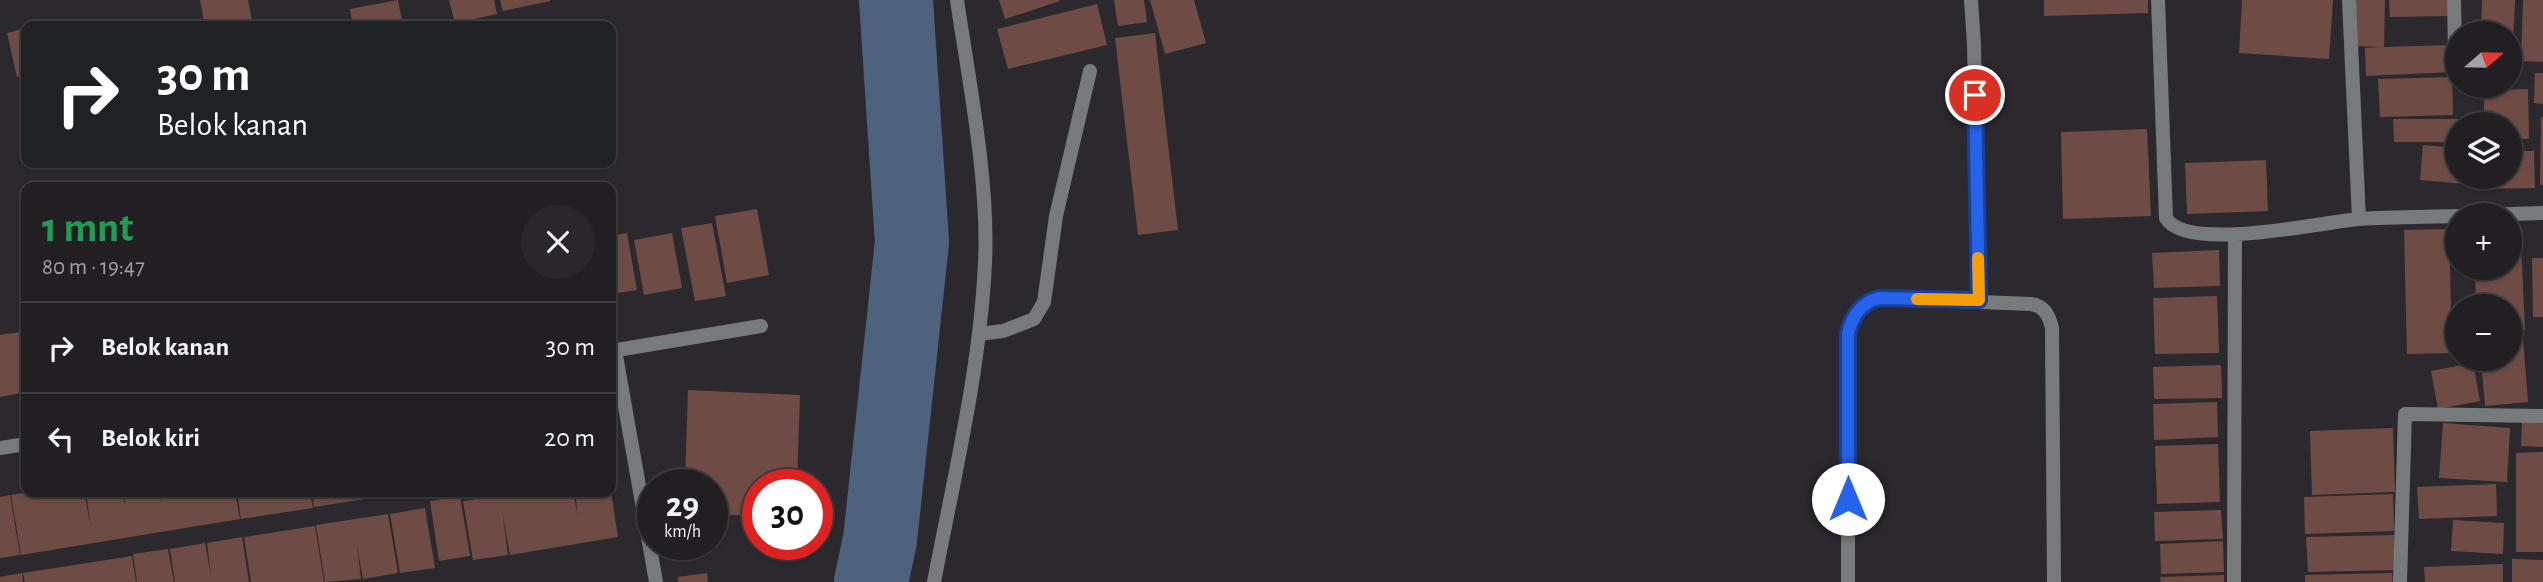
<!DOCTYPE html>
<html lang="id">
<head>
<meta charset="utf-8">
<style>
	:root { --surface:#211f22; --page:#29272a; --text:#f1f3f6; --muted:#a2a2a5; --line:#3e3d40 }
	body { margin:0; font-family:"Alegreya Sans",sans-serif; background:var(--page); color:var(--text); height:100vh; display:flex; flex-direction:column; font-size:26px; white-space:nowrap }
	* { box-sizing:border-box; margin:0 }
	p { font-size:23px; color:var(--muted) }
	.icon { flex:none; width:38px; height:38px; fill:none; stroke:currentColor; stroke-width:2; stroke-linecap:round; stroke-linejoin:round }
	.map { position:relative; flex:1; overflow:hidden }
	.side { position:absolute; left:21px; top:182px; width:595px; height:315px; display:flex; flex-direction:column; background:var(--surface); border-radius:14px; box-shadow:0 2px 5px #0004,0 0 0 2px var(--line) }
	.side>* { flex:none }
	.top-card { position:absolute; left:21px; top:21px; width:595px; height:147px; border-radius:14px; box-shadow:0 2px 5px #0004,0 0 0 2px var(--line); background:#202124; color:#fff; overflow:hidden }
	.needle { width:46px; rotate:70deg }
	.fabs { position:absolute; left:2445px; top:21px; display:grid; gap:14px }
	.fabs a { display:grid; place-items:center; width:77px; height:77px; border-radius:50%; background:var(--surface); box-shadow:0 2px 5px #0004,0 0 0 2px var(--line); font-size:35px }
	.speed { position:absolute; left:637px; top:469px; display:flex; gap:14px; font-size:35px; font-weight:700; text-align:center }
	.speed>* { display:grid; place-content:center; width:91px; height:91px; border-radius:50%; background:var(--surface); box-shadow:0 2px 5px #0004,0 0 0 2px var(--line); line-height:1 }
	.speed small { font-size:18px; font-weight:400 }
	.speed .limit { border:10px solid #d22; background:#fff; color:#111 }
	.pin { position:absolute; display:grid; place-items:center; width:60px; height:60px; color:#fff; margin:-30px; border:4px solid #fff; border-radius:50%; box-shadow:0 2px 7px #0007 }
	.me { position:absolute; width:77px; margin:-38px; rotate:0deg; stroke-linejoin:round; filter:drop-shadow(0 0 5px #0008) }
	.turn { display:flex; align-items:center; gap:24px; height:147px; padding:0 21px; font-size:32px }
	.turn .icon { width:91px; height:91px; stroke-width:2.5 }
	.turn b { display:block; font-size:49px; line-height:60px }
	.round { display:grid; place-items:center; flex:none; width:74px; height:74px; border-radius:37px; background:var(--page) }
	.overview { display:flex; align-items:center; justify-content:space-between; height:119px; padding:0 21px }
	h1 { font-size:42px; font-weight:700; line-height:52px; color:#1e9e55 }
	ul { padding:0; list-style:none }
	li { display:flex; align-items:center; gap:21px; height:91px; padding:0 21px; border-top:2px solid var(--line) }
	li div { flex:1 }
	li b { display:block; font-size:26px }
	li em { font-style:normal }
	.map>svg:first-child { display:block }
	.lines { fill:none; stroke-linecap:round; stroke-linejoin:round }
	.river { stroke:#4f627d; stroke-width:74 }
	.building { fill:#6e4c45 }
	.service { stroke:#767a7a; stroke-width:14 }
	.minor { stroke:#767a7a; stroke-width:14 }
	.route-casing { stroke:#184099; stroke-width:18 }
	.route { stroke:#2563eb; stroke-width:12 }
	.slow { stroke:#f59e0b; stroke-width:12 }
</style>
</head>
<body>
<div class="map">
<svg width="2543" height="582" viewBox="0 0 2543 582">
	<rect width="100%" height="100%" fill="#2c292e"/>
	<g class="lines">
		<path class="river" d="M871,582l9,-42 32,-298 -16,-242"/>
	</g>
	<path class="building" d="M200,0h48l5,26h-48z
		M398,0l5,26h-50l-3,-17z
		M449,0h45l3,14 -42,9z
		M500,0h50v1l-47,10z
		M999,0h60l1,1 -55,18z
		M1114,0h30l3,22 -29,4z
		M1150,0h44l12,43 -41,11z
		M2044,0h104v13l-104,3z
		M2242,0h91l-4,59 -90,-6z
		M2354,0h31l-1,47 67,-2 1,27 -86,4 -1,-28 15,-1 -27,-1z
		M2389,0h61v16l-60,1z
		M2482,0h33l-2,42h-3v-9h-29z
		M2523,0h20v62l-22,-1z
		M1097,4l10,41 -99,24 -11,-40z
		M26,28v47l-9,2 -10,-44z
		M1155,33l23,197 -40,5 -23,-197z
		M2510,48l5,1 -1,22h-4z
		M2535,73h8v31l-9,-1z
		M2452,77l1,38 -73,2 -2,-38z
		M2528,89l1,50h-19v-15h-26v-34z
		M2541,117h2v68h-3z
		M2393,119h73v5h-9v18h-63z
		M2147,129l4,87 -88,3 -2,-87z
		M2423,145l34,3v29h10l-1,7 -46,-4z
		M2510,151h24l1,37 -57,1v-12h32z
		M2266,160l2,51 -81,3 -2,-51z
		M757,209l12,66 -42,8 -12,-67z
		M712,223l14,73 -31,5 -14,-73z
		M2520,224l5,106 -15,1v-25h-34l-1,-38h35v-43z
		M2449,229l3,124 -45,1 -3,-124z
		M627,233l10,57 -25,4 -1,-58z
		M672,233l10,55 -38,7 -10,-55z
		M2219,250l1,36 -66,2 -2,-35z
		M2532,258h11v59h-10z
		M2217,296l2,57 -64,1 -2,-56z
		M26,331v61l-26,5v-62z
		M2523,338l5,64 -43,4 -4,-47h29v-20z
		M2473,363l7,38 -42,8 -7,-38z
		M2221,365l1,33 -68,1 -1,-32z
		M688,390l112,5 -3,90h-39v31l-46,-2v-29h-27z
		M2217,402l1,35 -64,3 -1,-36z
		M2522,421l21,1v25l-22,-1z
		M2443,423l67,5 -3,54 -68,-4z
		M2393,428l2,64 -83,3 -2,-64z
		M2218,444l2,58 -63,2 -2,-58z
		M2543,452v100h-27v-99z
		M2496,484l1,32 -78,3 -2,-32z
		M30,492h54l7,36 -5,-36h36l3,14 -1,-14h36l2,12 -1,-12h74l5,27 -219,36 -10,-60z
		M237,492h73l3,16 -72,11z
		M312,492h91v1l-89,14z
		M521,492h52l5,24 -3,-24h36l7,45 -108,18 -8,-44 6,44 -35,5 -10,-59z
		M2393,494l1,37 -89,3 -1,-37z
		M10,495l10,60 -20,3v-61z
		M460,496l10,60 -31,5 -9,-60z
		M425,508l10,60 -35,5 -10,-59z
		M2221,510l2,29 -68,2 -1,-29z
		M388,514l10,59 -35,6 -6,-33 4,33 -36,3 -9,-57z
		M2453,520l51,3 -1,31 -52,-3z
		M315,526l9,56h-73l-7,-45z
		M2394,535l2,35 -88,2 -2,-35z
		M242,537l7,45h-74l-5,-33 35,-6 6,33 -4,-33z
		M2223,541l1,31 -63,2 -1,-30z
		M168,549l6,33h-37l-4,-28z
		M132,556l4,26h-111l-2,-9z
		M2512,559l31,1v22h-31z
		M2503,564v18h-78l-1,-15z
		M22,573l1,9h-23v-5z
		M707,573l1,9h-30v-5z
		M2392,573l1,9h-88v-7z
		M2224,575v7h-63l-1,-5z"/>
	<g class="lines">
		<path class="service" d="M979,334l24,-3 31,-12 10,-17 12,-86 34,-145"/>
		<path class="minor" d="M1971,0l3,44 5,256
			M2158,0l8,218c20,35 156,4 193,1 33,-2 66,-2 98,-3
			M2349,0l10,219
			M2454,0l1,50
			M2481,215l62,-2
			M615,350l41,232
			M611,351l150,-25
			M0,448l26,-4
			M934,582c20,-105 46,-212 51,-319 4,-82 -16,-181 -28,-263
			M1848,582v-249c5,-18 13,-30 31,-35l152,6c13,2 18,11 21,24l2,254
			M2234,582l1,-347
			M2400,582l5,-168 138,2"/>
	</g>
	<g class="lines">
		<g class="route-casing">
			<path id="route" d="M1848,499v-166c5,-18 13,-30 31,-35l100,2 -4,-205"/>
		</g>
		<use href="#route" class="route"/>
		<path class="slow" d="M1917,299l62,1 -1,-42"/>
	</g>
</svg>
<div class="fabs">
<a><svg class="needle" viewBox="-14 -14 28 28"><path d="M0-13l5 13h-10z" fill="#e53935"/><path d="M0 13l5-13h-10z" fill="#a2a2a5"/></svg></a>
<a><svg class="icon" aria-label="layers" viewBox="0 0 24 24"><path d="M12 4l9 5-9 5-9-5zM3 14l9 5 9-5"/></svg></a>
<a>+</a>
<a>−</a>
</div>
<div class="speed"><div>29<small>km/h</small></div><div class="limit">30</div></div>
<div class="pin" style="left:1975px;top:95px;background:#d93025"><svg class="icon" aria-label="arrive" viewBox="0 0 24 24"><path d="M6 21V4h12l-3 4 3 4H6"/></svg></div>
<svg class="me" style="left:1848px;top:499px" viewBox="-20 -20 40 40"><circle r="19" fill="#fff"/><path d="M0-13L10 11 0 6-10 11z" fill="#2563eb"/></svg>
<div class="top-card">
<div class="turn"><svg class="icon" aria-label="right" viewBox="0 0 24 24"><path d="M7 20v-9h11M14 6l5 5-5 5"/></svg><div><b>30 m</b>Belok kanan</div></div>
</div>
<section class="side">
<div class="overview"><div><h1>1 mnt</h1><p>80 m · 19:47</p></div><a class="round"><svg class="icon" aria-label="close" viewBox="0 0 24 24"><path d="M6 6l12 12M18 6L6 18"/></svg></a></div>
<ul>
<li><svg class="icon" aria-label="right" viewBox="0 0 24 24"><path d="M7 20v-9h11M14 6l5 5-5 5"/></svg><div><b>Belok kanan</b></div><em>30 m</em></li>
<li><svg class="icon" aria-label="left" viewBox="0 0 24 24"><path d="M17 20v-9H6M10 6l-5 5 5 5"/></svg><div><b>Belok kiri</b></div><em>20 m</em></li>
</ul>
</section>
</div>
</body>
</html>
